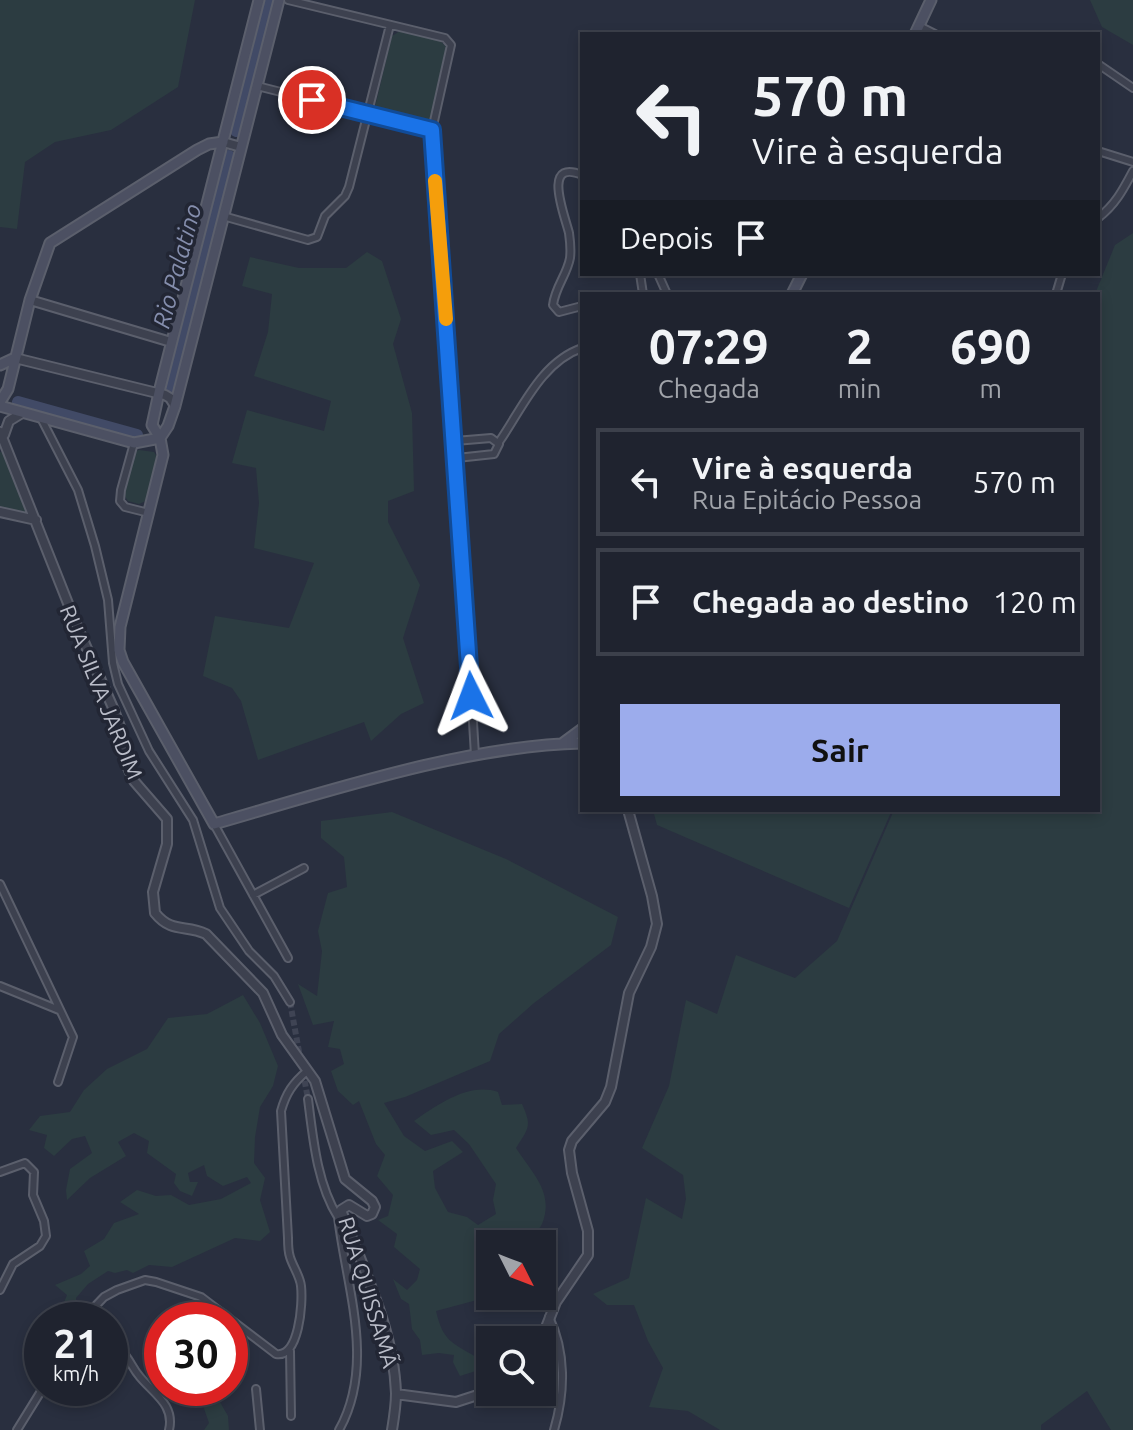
<!DOCTYPE html>
<html lang="pt">
<head>
<meta charset="utf-8">
<style>
	:root { --surface:#1f232f; --page:#272b37; --text:#f1f3f6; --muted:#a1a4aa; --line:#3c404b; --accent:#9cacec }
	body { margin:0; font-family:Ubuntu,sans-serif; background:var(--page); color:var(--text); height:100vh; display:flex; flex-direction:column; font-size:30px; white-space:nowrap }
	* { box-sizing:border-box; margin:0 }
	p { font-size:26px; color:var(--muted) }
	.icon { flex:none; width:44px; height:44px; fill:none; stroke:currentColor; stroke-width:2; stroke-linecap:round; stroke-linejoin:round }
	.map { position:relative; flex:1; overflow:hidden }
	.drawer { position:absolute; left:580px; top:292px; width:520px; height:520px; display:flex; flex-direction:column; background:var(--surface); border-radius:0px; box-shadow:0 4px 12px #0003,0 0 0 2px var(--line) }
	.drawer>* { flex:none }
	.banner { position:absolute; left:580px; top:32px; width:520px; height:244px; border-radius:0px; box-shadow:0 4px 12px #0003,0 0 0 2px var(--line); background:#1f232f; color:var(--text); overflow:hidden }
	.needle { width:52px; rotate:132deg }
	.fabs { position:absolute; left:476px; top:1230px; display:grid; gap:16px }
	.fabs a { display:grid; place-items:center; width:80px; height:80px; border-radius:0px; background:var(--surface); box-shadow:0 4px 12px #0003,0 0 0 2px var(--line); font-size:40px }
	.speed { position:absolute; left:24px; top:1302px; display:flex; gap:16px; font-size:40px; font-weight:700; text-align:center }
	.speed>* { display:grid; place-content:center; width:104px; height:104px; border-radius:50%; background:var(--surface); box-shadow:0 4px 12px #0003,0 0 0 2px var(--line); line-height:1 }
	.speed small { font-size:20px; font-weight:400 }
	.speed .limit { border:12px solid #d22; background:#fff; color:#111 }
	.pin { position:absolute; display:grid; place-items:center; width:68px; height:68px; color:#fff; margin:-34px; border:4px solid #fff; border-radius:50%; box-shadow:0 2px 8px #0007 }
	.me { position:absolute; width:88px; margin:-44px; rotate:357deg; stroke-linejoin:round; filter:drop-shadow(0 0 6px #0008) }
	.turn { display:flex; align-items:center; gap:28px; height:168px; padding:0 40px; font-size:36px }
	.turn .icon { width:104px; height:104px; stroke-width:2.5 }
	.turn b { display:block; font-size:56px; line-height:68px }
	.then { display:flex; align-items:center; height:76px; padding:0 40px; background:#0003; gap:16px; font-size:30px }
	.eta { display:flex; justify-content:space-evenly; align-items:center; height:136px; text-align:center }
	.eta b { font-size:48px; font-weight:600; line-height:56px }
	.primary-button { display:flex; gap:16px; margin-top:auto; padding:16px 40px }
	.primary-button a { flex:1; height:92px; border-radius:0px; background:var(--accent); color:#111; font-size:32px; font-weight:600; line-height:92px; text-align:center }
	ul { padding:0; list-style:none }
	li { display:flex; align-items:center; gap:24px; height:108px; margin:0 16px 12px; padding:0 24px; border:4px solid var(--line); border-radius:0px }
	li div { flex:1 }
	li b { display:block; font-size:30px }
	li em { font-style:normal }
	.map>svg:first-child { display:block }
	.green { fill:#2c3c41 }
	.lines { fill:none; stroke-linecap:round; stroke-linejoin:round }
	.river { stroke:#414a66; stroke-width:12 }
	.minor-tunnel { stroke:#3f4454; stroke-width:6; stroke-dasharray:6 3; stroke-linecap:butt }
	.minor-casing { stroke:#5b5f6c; stroke-width:10 }
	.tertiary-casing { stroke:#5b5f6c; stroke-width:12 }
	.secondary-casing { stroke:#5b5f6c; stroke-width:13 }
	.minor { stroke:#3d414f; stroke-width:6 }
	.tertiary { stroke:#3d414f; stroke-width:8 }
	.secondary { stroke:#4c5062; stroke-width:9 }
	.route-casing { stroke:#114b97; stroke-width:20 }
	.route { stroke:#1a73e8; stroke-width:14 }
	.slow { stroke:#f59e0b; stroke-width:14 }
	.labels { text-anchor:middle; dominant-baseline:central; stroke-width:7; stroke-linejoin:round; paint-order:stroke }
	.street-label { font-size:22px; fill:#babdc9; stroke:#222634 }
	.water-label { font-size:24px; font-style:italic; fill:#858ead; stroke:#222634 }
</style>
</head>
<body>
<div class="map">
<svg width="1133" height="1430" viewBox="0 0 1133 1430">
	<rect width="100%" height="100%" fill="#292f3f"/>
	<path class="green" d="M0,0h195l-17,87 -67,43 -56,12 -30,20 -8,67 -17,-2z
		M1090,0h43v45l-31,-18z
		M400,31l39,8 7,8 -16,73 -4,4 -52,-13 18,-75z
		M1133,233v1197h-22l-24,-39 -46,34v5h-321l-32,-19 -39,-4 14,-39 -15,-27 -14,-36h-27l-14,-11 36,-16 17,-80 36,21 4,-20 -3,-24 -41,-27 27,-62 17,-86 31,14 19,-59 59,23 42,-37 57,-131h204v-516h-3l20,-49z
		M367,252l15,9 19,58 -8,25 19,69 2,78 -26,10v21l32,63 -17,53 21,65 -23,11 -30,27 -7,-19 -106,38 -17,-59 -9,-13 -29,-12 12,-60 74,12 25,-65 -60,-15 5,-45 -3,-35 -24,-5 15,-53 77,21 7,-30 -77,-25 14,-44 4,-38 -30,-8 8,-29 49,11h47z
		M139,450l15,2 3,5 -9,43 -9,4 -11,-3 -4,-6 10,-43z
		M0,452l6,1 26,64 -32,-8z
		M653,810h239l-43,98 -192,-83z
		M392,812l114,47 112,58 -7,28 -77,58 -35,31 -9,27 -85,36 -21,6 20,33 21,15 27,-10 11,11 -30,19 2,17 13,24 19,5 11,8 18,-11 -3,-14 3,-16 -27,-40 -15,-14 -23,5 -17,-14c23,-16 55,-39 84,-29l4,13 20,-1c10,22 7,24 -6,44 15,24 39,44 26,76 -4,9 -13,10 -15,20h-37v52h2l-56,15c7,30 15,31 40,46l3,13 -19,6 -7,-14 1,-7 -15,-2 -17,2 -2,-15 -8,-11 -3,-25 -8,-5 -8,-20 14,11 10,-10 3,-11 -26,-22 3,-13 -19,-14 10,-4 5,-21 -16,-19 8,-21 -9,-11 -17,-43 -6,4 -15,-14 -7,-20 13,-7 -4,-15 -12,-2 6,-26 -21,4 -15,-41 19,12 5,-45 -4,-20 10,-38 19,-6 -3,-30 -23,-19v-17z
		M243,995l17,28 18,43 -5,20 -13,21 -5,30 -1,26 11,15 -5,22 10,32 -10,9 -25,-3 -63,29 -23,-2 -16,8 -6,-3 -12,3 -7,-2 -20,13 -12,14 1,12 -14,-5 4,-10 -12,-10 26,-11 9,-8 -6,-15 20,-12 10,-16 25,-9 -19,-12 17,-12 19,6 15,-1 18,10 32,-6 30,-16 -4,-6 -24,9 -16,-10 -3,-11 -16,8 2,9h8l-6,14 -12,-5 -6,-8 2,-9 -29,-21 2,-12 -15,-8 -16,9 8,14 -36,22 -23,22 -1,-10 4,-21 22,-16 -7,-17 -13,3 -18,17 -10,-8 3,-13 -18,-5 11,-14 30,-4 14,-22 23,-21 40,-20 21,-31 39,-4z
		M197,1388h23l-3,9 11,19 1,14h-25l5,-7z"/>
	<g class="lines">
		<path class="river" d="M236,131l32,-130
			M168,388l61,-232
			M18,402l119,33"/>
		<path class="minor-tunnel" d="M290,1002l10,55
			M303,1072l5,27"/>
		<g class="minor-casing">
			<path id="minor" d="M288,0l157,38 6,7 -19,85 25,328 18,297
				M919,26l16,8
				M1098,64l35,24
				M257,86l175,44
				M1098,151l35,11
				M582,175c-41,-17 -17,41 -13,58 1,7 2,17 1,25 -3,17 -15,29 -17,47l6,7 23,-6
				M223,216l85,24 9,-3 8,-21 20,-20 4,-9 41,-162
				M1098,218c17,-13 25,-28 35,-47
				M640,274l3,20
				M658,274l9,20
				M1056,294l6,-20
				M41,418l37,72 17,56 13,54 5,63 5,21 31,67 44,69 27,88 29,43 25,25 16,26
				M455,441l36,-3 8,6 -5,10 -37,4
				M499,442c23,-33 42,-80 83,-94
				M134,443l-13,47 -1,11 5,6 24,6
				M214,824l74,134
				M0,884l73,153 -15,45
				M253,895l51,-27
				M0,986l59,24
				M308,1099c5,39 9,85 30,118
				M0,1172l25,-9 9,9 -1,23 11,26 2,15 -6,10 -27,18 -13,26
				M549,1317c17,35 16,76 5,113
				M82,1320l22,-23 13,-7 28,-10 11,2 45,15 75,57c23,4 27,-50 25,-68 -1,-10 -8,-19 -11,-29 -2,-6 -2,-13 -2,-19l-7,-127c5,-18 12,-28 26,-40
				M110,1346c20,7 18,17 30,31 14,17 35,28 29,53
				M290,1351l1,65
				M256,1389l4,41
				M17,1430l26,-42
				M339,1430c37,-66 7,-144 -1,-213l3,-7"/>
		</g>
		<g class="tertiary-casing">
			<path id="tertiary" d="M223,142l18,5
				M30,300l141,42
				M15,358l150,37 5,3 5,8
				M0,432l77,194 37,84 8,22 6,36 6,13 33,38v25l-14,48 2,21c17,21 31,11 51,21l57,59 19,42 33,46 30,98 27,22 3,6 -3,7 -5,2 -18,-11 -8,5c22,58 53,120 55,183 0,12 -2,25 -4,37
				M4,435l5,-14 13,-8
				M0,512l36,8
				M541,1340l15,-38 32,-47v-24l-16,-58 -3,-23 3,-9 33,-39 6,-15 18,-94 22,-46 6,-23 -5,-28 -24,-86
				M396,1394l60,8 34,-11"/>
		</g>
		<g class="secondary-casing">
			<path id="secondary" d="M259,0l-99,388 -8,37 8,13 8,-12 7,-20 104,-406
				M915,34l16,-34
				M792,294l10,-20
				M0,365l15,-7
				M0,402l8,-13 22,-89 20,-57 147,-93 12,-6 14,-2
				M0,406l134,37 26,-5 3,17 -43,172 -1,23 4,12 91,162c115,-33 249,-78 368,-81
				M563,743l19,-14"/>
		</g>
		<use href="#minor" class="minor"/>
		<use href="#tertiary" class="tertiary"/>
		<use href="#secondary" class="secondary"/>
	</g>
	<g class="lines">
		<g class="route-casing">
			<path id="route" d="M312,100l120,30 39,566"/>
		</g>
		<use href="#route" class="route"/>
		<path class="slow" d="M435,181l11,138"/>
	</g>
	<g class="labels">
		<g class="street-label">
			<text transform="translate(102 692) rotate(68)">RUA SILVA JARDIM</text>
			<text transform="translate(369 1292) rotate(73)">RUA QUISSAMÃ</text>
		</g>
		<g class="water-label">
			<text transform="translate(177 266) rotate(-75)">Rio Palatino</text>
		</g>
	</g>
</svg>
<div class="fabs">
<a><svg class="needle" viewBox="-14 -14 28 28"><path d="M0-13l5 13h-10z" fill="#e53935"/><path d="M0 13l5-13h-10z" fill="#a1a4aa"/></svg></a>
<a><svg class="icon" aria-label="search" viewBox="0 0 24 24"><circle cx="10" cy="10" r="6"/><path d="M15 15l6 6"/></svg></a>
</div>
<div class="speed"><div>21<small>km/h</small></div><div class="limit">30</div></div>
<div class="pin" style="left:312px;top:100px;background:#d93025"><svg class="icon" aria-label="arrive" viewBox="0 0 24 24"><path d="M6 21V4h12l-3 4 3 4H6"/></svg></div>
<svg class="me" style="left:471px;top:696px" viewBox="-20 -20 40 40"><path d="M0-17L14 15 0 8-14 15z" fill="#1a73e8" stroke="#fff" stroke-width="4"/></svg>
<div class="banner">
<div class="turn"><svg class="icon" aria-label="left" viewBox="0 0 24 24"><path d="M17 20v-9H6M10 6l-5 5 5 5"/></svg><div><b>570 m</b>Vire à esquerda</div></div>
<div class="then">Depois<svg class="icon" aria-label="arrive" viewBox="0 0 24 24"><path d="M6 21V4h12l-3 4 3 4H6"/></svg></div>
</div>
<section class="drawer">
<div class="eta">
<div><b>07:29</b><p>Chegada</p></div>
<div><b>2</b><p>min</p></div>
<div><b>690</b><p>m</p></div>
</div>
<ul>
<li><svg class="icon" aria-label="left" viewBox="0 0 24 24"><path d="M17 20v-9H6M10 6l-5 5 5 5"/></svg><div><b>Vire à esquerda</b><p>Rua Epitácio Pessoa</p></div><em>570 m</em></li>
<li><svg class="icon" aria-label="arrive" viewBox="0 0 24 24"><path d="M6 21V4h12l-3 4 3 4H6"/></svg><div><b>Chegada ao destino</b></div><em>120 m</em></li>
</ul>
<div class="primary-button"><a>Sair</a></div>
</section>
</div>
</body>
</html>
